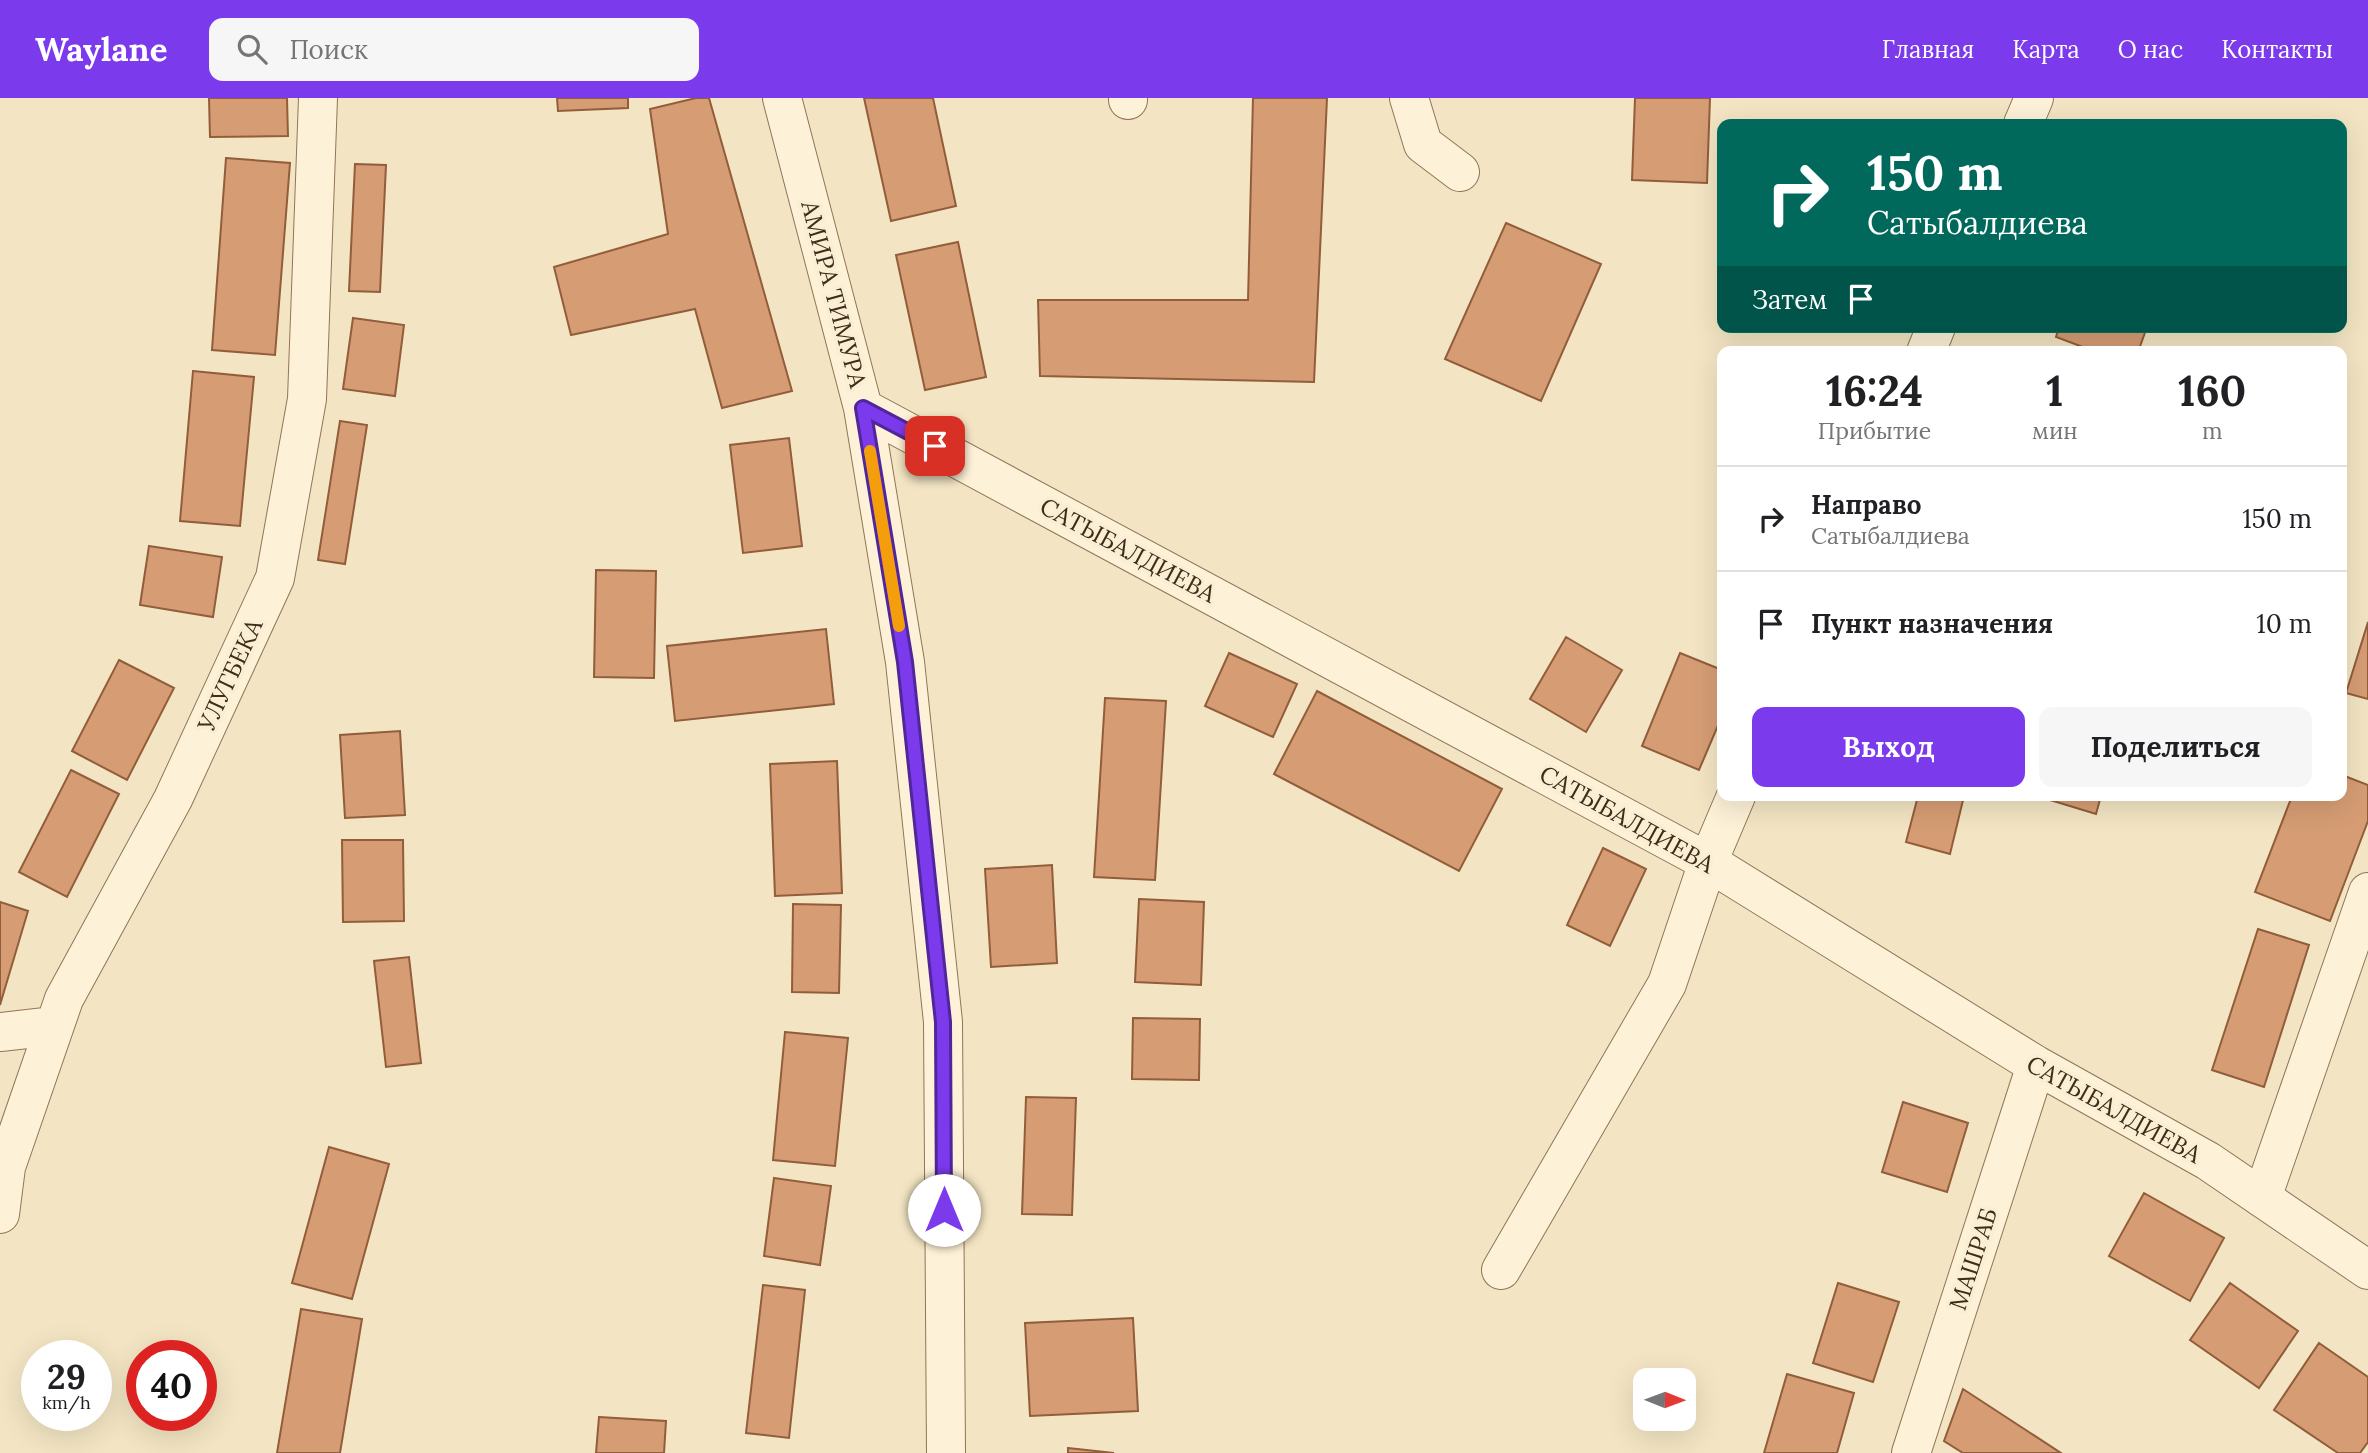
<!DOCTYPE html>
<html lang="ru">
<head>
<meta charset="utf-8">
<style>
	:root { --surface:#fff; --page:#f6f6f6; --text:#202124; --muted:#757577; --line:#e0e0e0; --accent:#7c3aed }
	body { margin:0; font-family:Lora,serif; background:var(--page); color:var(--text); height:100vh; display:flex; flex-direction:column; font-size:26px; white-space:nowrap }
	* { box-sizing:border-box; margin:0 }
	p { font-size:23px; color:var(--muted) }
	.icon { flex:none; width:38px; height:38px; fill:none; stroke:currentColor; stroke-width:2; stroke-linecap:round; stroke-linejoin:round }
	.map { position:relative; flex:1; overflow:hidden }
	.side { position:absolute; left:1717px; top:248px; width:630px; height:455px; display:flex; flex-direction:column; background:var(--surface); border-radius:14px; box-shadow:0 7px 28px #0002 }
	.side>* { flex:none }
	.hud { position:absolute; left:1717px; top:21px; width:630px; height:214px; border-radius:14px; box-shadow:0 7px 28px #0002; background:#00695c; color:#fff; overflow:hidden }
	.needle { width:46px; rotate:91deg }
	.buttons { position:absolute; left:1633px; top:1270px; display:grid; gap:14px }
	.buttons a { display:grid; place-items:center; width:63px; height:63px; border-radius:14px; background:var(--surface); box-shadow:0 7px 28px #0002; font-size:35px }
	.speed { position:absolute; left:21px; top:1242px; display:flex; gap:14px; font-size:35px; font-weight:700; text-align:center }
	.speed>* { display:grid; place-content:center; width:91px; height:91px; border-radius:50%; background:var(--surface); box-shadow:0 7px 28px #0002; line-height:1 }
	.speed small { font-size:18px; font-weight:400 }
	.speed .limit { border:10px solid #d22; background:#fff; color:#111 }
	.pin { position:absolute; display:grid; place-items:center; width:60px; height:60px; color:#fff; margin:-30px; border-radius:14px; box-shadow:0 4px 10px #0006 }
	.me { position:absolute; width:77px; margin:-38px; rotate:0deg; stroke-linejoin:round; filter:drop-shadow(0 0 5px #0008) }
	.turn { display:flex; align-items:center; gap:24px; height:147px; padding:0 35px; font-size:32px }
	.turn .icon { width:91px; height:91px; stroke-width:2.5 }
	.turn b { display:block; font-size:49px; line-height:60px }
	.then { display:flex; align-items:center; height:66px; padding:0 35px; background:#0003; gap:14px; font-size:26px }
	.eta { display:flex; justify-content:space-evenly; align-items:center; height:119px; text-align:center }
	.eta b { font-size:42px; font-weight:800; line-height:49px }
	.primary-button { display:flex; gap:14px; margin-top:auto; padding:14px 35px }
	.primary-button a { flex:1; height:80px; border-radius:14px; background:var(--accent); color:#fff; font-size:28px; font-weight:800; line-height:80px; text-align:center }
	.primary-button a+a { background:var(--page); color:var(--text) }
	ul { padding:0; list-style:none }
	li { display:flex; align-items:center; gap:21px; height:105px; padding:0 35px; border-top:2px solid var(--line) }
	li div { flex:1 }
	li b { display:block; font-size:26px }
	li em { font-style:normal }
	header { display:flex; align-items:center; gap:42px; box-sizing:border-box; height:98px; padding:0 35px; background:var(--accent); color:#fff }
	header strong { font-size:33px }
	nav { display:flex; gap:38px; margin-inline-start:auto; font-size:24px }
	.search { width:490px; height:63px; background:var(--page); display:flex; align-items:center; gap:18px; box-sizing:border-box; padding:0 24px; border-radius:14px; color:var(--muted); font-size:26px }
	.map>svg:first-child { display:block }
	.building { fill:#d69d74; stroke:#925d3a; stroke-width:2 }
	.lines { fill:none; stroke-linecap:round; stroke-linejoin:round }
	.minor-casing { stroke:#907557; stroke-width:40 }
	.minor { stroke:#fdf1d7; stroke-width:38 }
	.route-casing { stroke:#51269a; stroke-width:18 }
	.route { stroke:#7c3aed; stroke-width:12 }
	.slow { stroke:#f59e0b; stroke-width:12 }
	.labels { text-anchor:middle; dominant-baseline:central; stroke-width:7; stroke-linejoin:round; paint-order:stroke }
	.street-label { font-size:24px; fill:#3e2d1d; stroke:#faeed3 }
</style>
</head>
<body>
<header>
<strong>Waylane</strong>
<div class="search"><svg class="icon" aria-label="search" viewBox="0 0 24 24"><circle cx="10" cy="10" r="6"/><path d="M15 15l6 6"/></svg>Поиск</div>
<nav><a>Главная</a><a>Карта</a><a>О нас</a><a>Контакты</a></nav>
</header>
<div class="map">
<svg width="2368" height="1355" viewBox="0 0 2368 1355">
	<rect width="100%" height="100%" fill="#f3e5c3"/>
	<path class="building" d="M209,0h78l1,38 -78,1z
		M557,0h71v10l-70,3z
		M696,0h13l83,293 -70,17 -27,-99 -124,26 -17,-68 114,-33 -18,-125z
		M864,0h69l23,108 -65,15z
		M1253,0h74l-13,284 -274,-6 -2,-76h210z
		M1635,0h75l-3,85 -75,-3z
		M226,60l64,5 -15,192 -63,-5z
		M355,66l31,1 -6,127 -31,-1z
		M1506,125l95,41 -60,137 -96,-42z
		M958,144l28,135 -61,13 -29,-135z
		M353,220l51,7 -9,71 -52,-7z
		M2059,229h88l-9,25h-42l-40,-15z
		M193,273l61,6 -14,149 -60,-5z
		M340,323l27,4 -22,139 -27,-4z
		M789,340l13,108 -59,7 -13,-108z
		M149,448l73,11 -9,60 -73,-12z
		M596,472l60,1 -2,107 -60,-1z
		M2368,524v77l-22,-6z
		M826,531l8,75 -159,17 -8,-75z
		M1566,539l56,33 -36,62 -56,-33z
		M1229,555l68,31 -24,53 -68,-31z
		M1680,555l42,17v46l-23,54 -57,-24z
		M119,562l55,28 -47,92 -55,-29z
		M1317,593l185,98 -43,82 -185,-97z
		M1105,600l61,3 -11,179 -61,-3z
		M400,633l5,84 -60,3 -5,-83z
		M837,663l5,132 -67,3 -5,-132z
		M71,672l48,24 -52,103 -48,-25z
		M2342,677l26,10v36l-38,100 -75,-29 37,-96h50z
		M1918,698h46l-14,58 -44,-12z
		M2037,698h64l-5,18z
		M342,742h61l1,81 -61,1z
		M1603,750l43,21 -36,77 -43,-21z
		M1052,767l5,98 -66,4 -6,-98z
		M1139,801l65,3 -3,83 -66,-3z
		M0,804l28,9 -28,94z
		M793,806l48,1 -2,88 -47,-1z
		M2258,831l51,16 -45,142 -52,-17z
		M409,859l12,106 -35,4 -12,-106z
		M1133,920l67,1 -1,61 -67,-1z
		M785,934l63,6 -13,128 -62,-6z
		M1026,999l50,1 -4,117 -50,-1z
		M1903,1004l65,21 -21,69 -65,-20z
		M329,1049l60,17 -37,135 -60,-16z
		M774,1080l57,8 -11,79 -56,-9z
		M2144,1095l80,45 -34,63 -81,-45z
		M1838,1185l61,19 -26,80 -60,-19z
		M2230,1185l68,48 -39,57 -69,-48z
		M763,1187l42,5 -16,148 -43,-5z
		M301,1211l61,10 -22,134h-63z
		M1133,1220l5,93 -108,5 -5,-93z
		M2319,1245l49,34v65l-8,11h-22l-64,-43z
		M1787,1276l67,19 -17,60h-73z
		M1963,1291l98,64h-98l-19,-12z
		M599,1319l67,4 -2,32h-68z
		M1068,1350l46,5h-46z"/>
	<g class="lines">
		<g class="minor-casing">
			<path id="minor" d="M782,0l81,310 42,254 38,360 3,431
				M1128,0v2
				M1409,0l14,46 37,28
				M2023,26l11,-26
				M1926,254l10,-25
				M863,310l845,454 328,203 172,96 160,109
				M0,934l54,-6
				M2262,1100l106,-306
				M0,1116l6,-47 58,-168 109,-200 102,-221 32,-179 11,-301
				M1501,1172l166,-286 41,-122 28,-66
				M1911,1355l125,-388"/>
		</g>
		<use href="#minor" class="minor"/>
	</g>
	<g class="lines">
		<g class="route-casing">
			<path id="route" d="M935,348l-72,-38 42,254 35,332 3,28 1,188"/>
		</g>
		<use href="#route" class="route"/>
		<path class="slow" d="M870,353l29,175"/>
	</g>
	<g class="labels">
		<g class="street-label">
			<text transform="translate(834 196) rotate(75)">АМИРА ТИМУРА</text>
			<text transform="translate(1128 452) rotate(28)">САТЫБАЛДИЕВА</text>
			<text transform="translate(230 577) rotate(-65)">УЛУГБЕКА</text>
			<text transform="translate(1627 721) rotate(29)">САТЫБАЛДИЕВА</text>
			<text transform="translate(2114 1011) rotate(29)">САТЫБАЛДИЕВА</text>
			<text transform="translate(1973 1161) rotate(-72)">МАШРАБ</text>
		</g>
	</g>
</svg>
<div class="buttons">
<a><svg class="needle" viewBox="-14 -14 28 28"><path d="M0-13l5 13h-10z" fill="#e53935"/><path d="M0 13l5-13h-10z" fill="#757577"/></svg></a>
</div>
<div class="speed"><div>29<small>km/h</small></div><div class="limit">40</div></div>
<div class="pin" style="left:935px;top:348px;background:#d93025"><svg class="icon" aria-label="arrive" viewBox="0 0 24 24"><path d="M6 21V4h12l-3 4 3 4H6"/></svg></div>
<svg class="me" style="left:944px;top:1112px" viewBox="-20 -20 40 40"><circle r="19" fill="#fff"/><path d="M0-13L10 11 0 6-10 11z" fill="#7c3aed"/></svg>
<div class="hud">
<div class="turn"><svg class="icon" aria-label="right" viewBox="0 0 24 24"><path d="M7 20v-9h11M14 6l5 5-5 5"/></svg><div><b>150 m</b>Сатыбалдиева</div></div>
<div class="then">Затем<svg class="icon" aria-label="arrive" viewBox="0 0 24 24"><path d="M6 21V4h12l-3 4 3 4H6"/></svg></div>
</div>
<section class="side">
<div class="eta">
<div><b>16:24</b><p>Прибытие</p></div>
<div><b>1</b><p>мин</p></div>
<div><b>160</b><p>m</p></div>
</div>
<ul>
<li><svg class="icon" aria-label="right" viewBox="0 0 24 24"><path d="M7 20v-9h11M14 6l5 5-5 5"/></svg><div><b>Направо</b><p>Сатыбалдиева</p></div><em>150 m</em></li>
<li><svg class="icon" aria-label="arrive" viewBox="0 0 24 24"><path d="M6 21V4h12l-3 4 3 4H6"/></svg><div><b>Пункт назначения</b></div><em>10 m</em></li>
</ul>
<div class="primary-button"><a>Выход</a><a>Поделиться</a></div>
</section>
</div>
</body>
</html>
